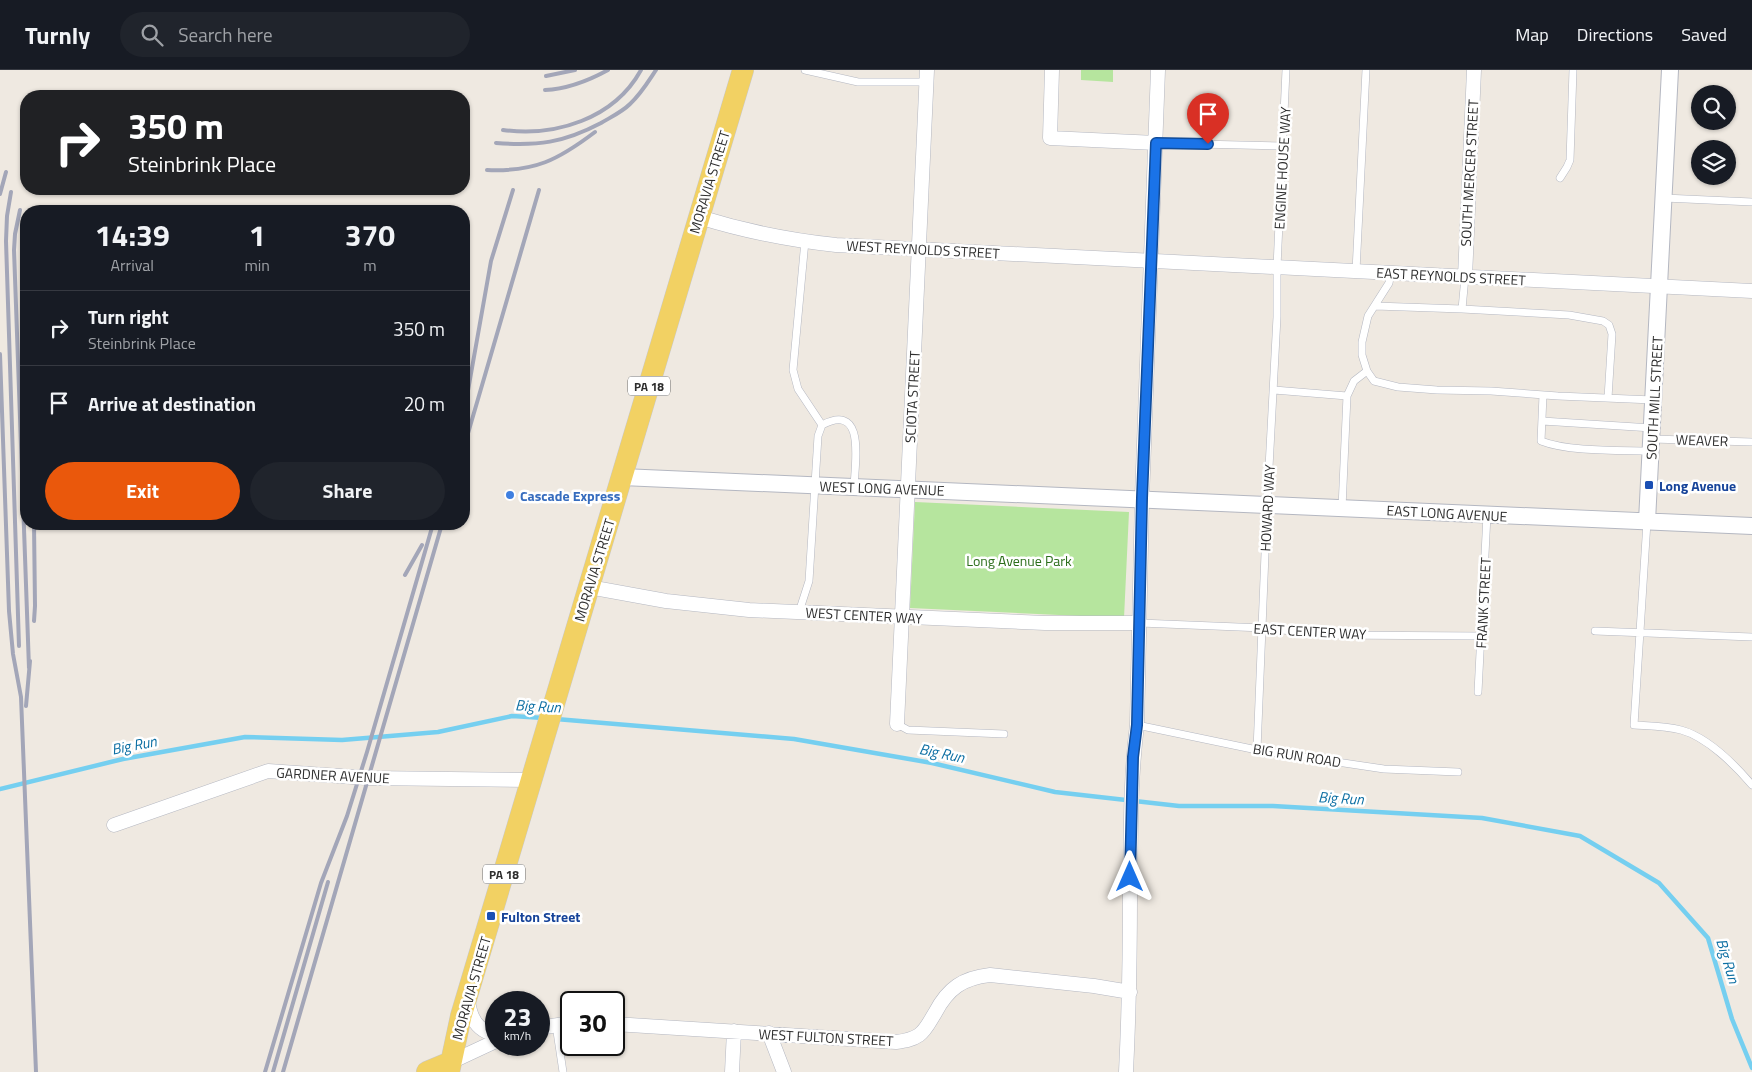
<!DOCTYPE html>
<html lang="en">
<head>
<meta charset="utf-8">
<style>
	:root { --surface:#171b24; --page:#20242c; --text:#f1f3f6; --muted:#9ea1a6; --line:#363941; --accent:#ea580c }
	body { margin:0; font-family:"Titillium Web",sans-serif; background:var(--page); color:var(--text); height:100vh; display:flex; flex-direction:column; font-size:19px; white-space:nowrap }
	* { box-sizing:border-box; margin:0 }
	p { font-size:16px; color:var(--muted) }
	.icon { flex:none; width:28px; height:28px; fill:none; stroke:currentColor; stroke-width:2; stroke-linecap:round; stroke-linejoin:round }
	.map { position:relative; flex:1; overflow:hidden }
	.drawer { position:absolute; left:20px; top:135px; width:450px; height:325px; display:flex; flex-direction:column; background:var(--surface); border-radius:20px; box-shadow:0 1px 4px #0004 }
	.drawer>* { flex:none }
	.guide { position:absolute; left:20px; top:20px; width:450px; height:105px; border-radius:20px; box-shadow:0 1px 4px #0004; background:#202124; color:#fff; overflow:hidden }
	.fabs { position:absolute; left:1691px; top:15px; display:grid; gap:10px }
	.fabs a { display:grid; place-items:center; width:45px; height:45px; border-radius:50%; background:var(--surface); box-shadow:0 1px 4px #0004; font-size:25px }
	.speed { position:absolute; left:485px; top:921px; display:flex; gap:10px; font-size:25px; font-weight:700; text-align:center }
	.speed>* { display:grid; place-content:center; width:65px; height:65px; border-radius:50%; background:var(--surface); box-shadow:0 1px 4px #0004; line-height:1 }
	.speed small { font-size:12px; font-weight:400 }
	.speed .limit { border:2px solid #111; border-radius:8px; background:#fff; color:#111 }
	.pin { position:absolute; display:grid; place-items:center; width:42px; height:42px; color:#fff; margin:-51px -21px; border-radius:50% 50% 50% 0; rotate:-45deg; box-shadow:0 0 5px #0007 }
	.pin .icon { rotate:45deg }
	.me { position:absolute; width:55px; margin:-28px; rotate:0deg; stroke-linejoin:round; filter:drop-shadow(0 0 4px #0008) }
	.turn { display:flex; align-items:center; gap:18px; height:105px; padding:0 25px; font-size:22px }
	.turn .icon { width:65px; height:65px; stroke-width:2.5 }
	.turn b { display:block; font-size:35px; line-height:42px }
	.eta { display:flex; justify-content:space-evenly; align-items:center; height:85px; text-align:center }
	.eta b { font-size:30px; font-weight:700; line-height:35px }
	.primary-button { display:flex; gap:10px; margin-top:auto; padding:10px 25px }
	.primary-button a { flex:1; height:58px; border-radius:30px; background:var(--accent); color:#fff; font-size:20px; font-weight:700; line-height:58px; text-align:center }
	.primary-button a+a { background:var(--page); color:var(--text) }
	ul { padding:0; list-style:none }
	li { display:flex; align-items:center; gap:15px; height:75px; padding:0 25px; border-top:1px solid var(--line) }
	li div { flex:1 }
	li b { display:block; font-size:19px }
	li em { font-style:normal }
	header { display:flex; align-items:center; gap:30px; box-sizing:border-box; height:70px; padding:0 25px; background:var(--surface); border-bottom:1px solid var(--line) }
	header strong { font-size:24px }
	nav { display:flex; gap:28px; margin-inline-start:auto; font-size:18px }
	.search { width:350px; height:45px; background:var(--page); display:flex; align-items:center; gap:12px; box-sizing:border-box; padding:0 18px; border-radius:28px; color:var(--muted); font-size:19px }
	.map>svg:first-child { display:block }
	.green { fill:#b6e59e }
	.lines { fill:none; stroke-linecap:round; stroke-linejoin:round }
	.stream { stroke:#75cff0; stroke-width:4.5 }
	.service-casing { stroke:#b4b7c1; stroke-width:8 }
	.minor-casing { stroke:#b4b7c1; stroke-width:15 }
	.tertiary-casing { stroke:#b4b7c1; stroke-width:18 }
	.primary-casing { stroke:#c9c9c9; stroke-width:22 }
	.service { stroke:#fff; stroke-width:7 }
	.minor { stroke:#fff; stroke-width:14 }
	.tertiary { stroke:#fff; stroke-width:16 }
	.primary { stroke:#f2d163; stroke-width:21 }
	.rail { stroke:#a3a6b8; stroke-width:4 }
	.route-casing { stroke:#114b97; stroke-width:12 }
	.route { stroke:#1a73e8; stroke-width:9 }
	.transit-dot { fill:#1a4fb4; stroke:#fff; stroke-width:2 }
	.shop-dot { fill:#3f7fe0; stroke:#fff; stroke-width:2 }
	.labels { text-anchor:middle; dominant-baseline:central; stroke-width:5; stroke-linejoin:round; paint-order:stroke }
	.shield { fill:#fff; stroke:#6d6d6d; stroke-width:1 }
	.shield-label { font-size:12px; font-weight:bold; fill:#2e2e2e }
	.street-label { font-size:14px; fill:#2e2e2e; stroke:#fff }
	.transit-label { font-size:14px; font-weight:bold; fill:#164399; stroke:#fff; text-anchor:start }
	.shop-label { font-size:14px; font-weight:bold; fill:#366cbe; stroke:#fff; text-anchor:start }
	.park-label { font-size:14px; fill:#2c6e1b; stroke:#fff }
	.water-label { font-size:15px; font-style:italic; fill:#0d6fa3; stroke:#fff }
</style>
</head>
<body>
<header>
<strong>Turnly</strong>
<div class="search"><svg class="icon" aria-label="search" viewBox="0 0 24 24"><circle cx="10" cy="10" r="6"/><path d="M15 15l6 6"/></svg>Search here</div>
<nav><a>Map</a><a>Directions</a><a>Saved</a></nav>
</header>
<div class="map">
<svg width="1752" height="1002" viewBox="0 0 1752 1002">
	<rect width="100%" height="100%" fill="#efe9e1"/>
	<path class="green" d="M1081,0h32v12l-32,-2z
		M915,432l214,10 -5,106 -214,-10z"/>
	<g class="lines">
		<path class="stream" d="M556,649l238,20 138,24 123,29 124,14h94l209,12 98,18 79,47 49,55 24,81 20,49
			M0,719l123,-30 122,-22 97,3 96,-8 74,-16 32,2"/>
		<g class="service-casing">
			<path id="service" d="M805,0l53,12h69
				M1156,73l127,3
				M1560,108l7,-11 3,-7 3,-90
				M1664,128l88,4
				M805,171l-12,129 5,19 24,36
				M1356,201l10,-201
				M1391,203l-2,10 -21,33 -6,26v13l5,16 7,10 24,6 39,3 54,1 67,5 95,4
				M1375,236l87,3 3,-32
				M1462,239l107,6 34,6 6,4 3,9 -4,64
				M1274,320l73,6
				M1543,325l-2,46c28,11 78,9 110,10
				M1542,351l110,7
				M1652,369l100,3
				M1342,438l5,-112 7,-15 13,-10
				M1647,452l-13,203c16,1 32,1 47,5 26,7 54,35 71,55
				M799,542l10,-31 9,-145 4,-11c44,-23 33,37 32,62
				M1140,553l123,5 66,7 152,1
				M1595,561l157,6
				M1478,622l9,-177
				M897,654l11,6 96,4
				M1137,655l120,25 127,19 74,3
				M1257,680l10,-245 10,-188v-50l9,-197
				M556,955l7,47"/>
		</g>
		<g class="minor-casing">
			<path id="minor" d="M1052,0l-2,68 106,5
				M699,147c45,14 90,23 137,28l916,46
				M1465,207l9,-207
				M589,517l77,14 83,9 296,13h95
				M897,654l30,-654
				M114,755l154,-54 100,7 163,2
				M468,930c2,18 9,31 28,35
				M614,954l282,18c8,-1 16,-2 23,-7 7,-5 11,-14 16,-22 13,-25 28,-35 55,-38l104,11 36,6
				M539,958l32,-5
				M769,963l15,39
				M451,992l45,-21
				M732,1002l2,-41
				M1126,1002c3,-60 4,-120 4,-179 1,-57 0,-113 7,-168l5,-227 16,-428"/>
		</g>
		<g class="tertiary-casing">
			<path id="tertiary" d="M622,407l1130,49
				M1647,451l23,-451"/>
		</g>
		<g class="primary-casing">
			<path id="primary" d="M427,1002l24,-10
				M449,1002l12,-56 282,-946"/>
		</g>
		<use href="#service" class="service"/>
		<use href="#minor" class="minor"/>
		<use href="#tertiary" class="tertiary"/>
		<use href="#primary" class="primary"/>
		<path class="rail" d="M546,6l29,-6
			M545,20c23,-1 43,-9 63,-20
			M503,60c52,7 111,-11 138,-60
			M496,73c42,3 67,0 105,-20 10,-6 21,-11 29,-19 11,-10 18,-22 26,-34
			M487,100c48,2 71,-10 108,-38
			M11,122l-4,24 -1,25 13,405
			M0,124l6,-22
			M20,140l-5,24 -1,16 15,418
			M26,162l-2,19 2,71
			M0,284l9,257 4,43 8,43 15,375
			M464,343l27,-152 22,-71
			M464,377l75,-257
			M405,505l17,-30
			M34,551l1,-15 -1,-82
			M26,636l4,-45
			M265,1002l56,-189 26,-67 20,-64 66,-228
			M273,1002l55,-190
			M283,1002l159,-548"/>
	</g>
	<g class="lines">
		<g class="route-casing">
			<path id="route" d="M1130,807l3,-120 4,-32 5,-227 14,-355 52,1"/>
		</g>
		<use href="#route" class="route"/>
	</g>
	<g class="transit-dot">
		<rect x="1644" y="410" width="10" height="10" rx="2.5"/>
		<rect x="486" y="841" width="10" height="10" rx="2.5"/>
	</g>
	<circle class="shop-dot" cx="510" cy="425" r="5"/>
	<g class="labels">
		<g class="shield">
			<rect x="628" y="306.5" width="42" height="19" rx="4"/>
			<rect x="483" y="794.5" width="42" height="19" rx="4"/>
		</g>
		<g class="shield-label">
			<text x="649" y="316">PA 18</text>
			<text x="504" y="804">PA 18</text>
		</g>
		<g class="street-label">
			<text transform="translate(1282 98) rotate(-87)">ENGINE HOUSE WAY</text>
			<text transform="translate(1469 103) rotate(-87)">SOUTH MERCER STREET</text>
			<text transform="translate(709 112) rotate(-73)">MORAVIA STREET</text>
			<text transform="translate(923 179) rotate(3)">WEST REYNOLDS STREET</text>
			<text transform="translate(1451 206) rotate(3)">EAST REYNOLDS STREET</text>
			<text transform="translate(912 327) rotate(-87)">SCIOTA STREET</text>
			<text transform="translate(1654 328) rotate(-87)">SOUTH MILL STREET</text>
			<text transform="translate(1702 370) rotate(2)">WEAVER</text>
			<text transform="translate(882 418) rotate(2)">WEST LONG AVENUE</text>
			<text transform="translate(1267 438) rotate(-87)">HOWARD WAY</text>
			<text transform="translate(1447 443) rotate(3)">EAST LONG AVENUE</text>
			<text transform="translate(594 500) rotate(-73)">MORAVIA STREET</text>
			<text transform="translate(1483 533) rotate(-87)">FRANK STREET</text>
			<text transform="translate(864 545) rotate(3)">WEST CENTER WAY</text>
			<text transform="translate(1310 561) rotate(3)">EAST CENTER WAY</text>
			<text transform="translate(1297 685) rotate(9)">BIG RUN ROAD</text>
			<text transform="translate(333 705) rotate(3)">GARDNER AVENUE</text>
			<text transform="translate(471 918) rotate(-74)">MORAVIA STREET</text>
			<text transform="translate(826 967) rotate(3)">WEST FULTON STREET</text>
		</g>
		<g class="transit-label">
			<text x="1659" y="415">Long Avenue</text>
			<text x="501" y="846">Fulton Street</text>
		</g>
		<g class="shop-label">
			<text x="520" y="425">Cascade Express</text>
		</g>
		<g class="park-label">
			<text x="1019" y="490">Long Avenue Park</text>
		</g>
		<g class="water-label">
			<text transform="translate(538 636) rotate(3)">Big Run</text>
			<text transform="translate(134 675) rotate(-11)">Big Run</text>
			<text transform="translate(942 683) rotate(12)">Big Run</text>
			<text transform="translate(1341 728) rotate(3)">Big Run</text>
			<text transform="translate(1728 891) rotate(73)">Big Run</text>
		</g>
	</g>
</svg>
<div class="fabs">
<a><svg class="icon" aria-label="search" viewBox="0 0 24 24"><circle cx="10" cy="10" r="6"/><path d="M15 15l6 6"/></svg></a>
<a><svg class="icon" aria-label="layers" viewBox="0 0 24 24"><path d="M12 4l9 5-9 5-9-5zM3 14l9 5 9-5"/></svg></a>
</div>
<div class="speed"><div>23<small>km/h</small></div><div class="limit">30</div></div>
<div class="pin" style="left:1208px;top:74px;background:#d93025"><svg class="icon" aria-label="arrive" viewBox="0 0 24 24"><path d="M6 21V4h12l-3 4 3 4H6"/></svg></div>
<svg class="me" style="left:1130px;top:807px" viewBox="-20 -20 40 40"><path d="M0-17L14 15 0 8-14 15z" fill="#1a73e8" stroke="#fff" stroke-width="4"/></svg>
<div class="guide">
<div class="turn"><svg class="icon" aria-label="right" viewBox="0 0 24 24"><path d="M7 20v-9h11M14 6l5 5-5 5"/></svg><div><b>350 m</b>Steinbrink Place</div></div>
</div>
<section class="drawer">
<div class="eta">
<div><b>14:39</b><p>Arrival</p></div>
<div><b>1</b><p>min</p></div>
<div><b>370</b><p>m</p></div>
</div>
<ul>
<li><svg class="icon" aria-label="right" viewBox="0 0 24 24"><path d="M7 20v-9h11M14 6l5 5-5 5"/></svg><div><b>Turn right</b><p>Steinbrink Place</p></div><em>350 m</em></li>
<li><svg class="icon" aria-label="arrive" viewBox="0 0 24 24"><path d="M6 21V4h12l-3 4 3 4H6"/></svg><div><b>Arrive at destination</b></div><em>20 m</em></li>
</ul>
<div class="primary-button"><a>Exit</a><a>Share</a></div>
</section>
</div>
</body>
</html>
